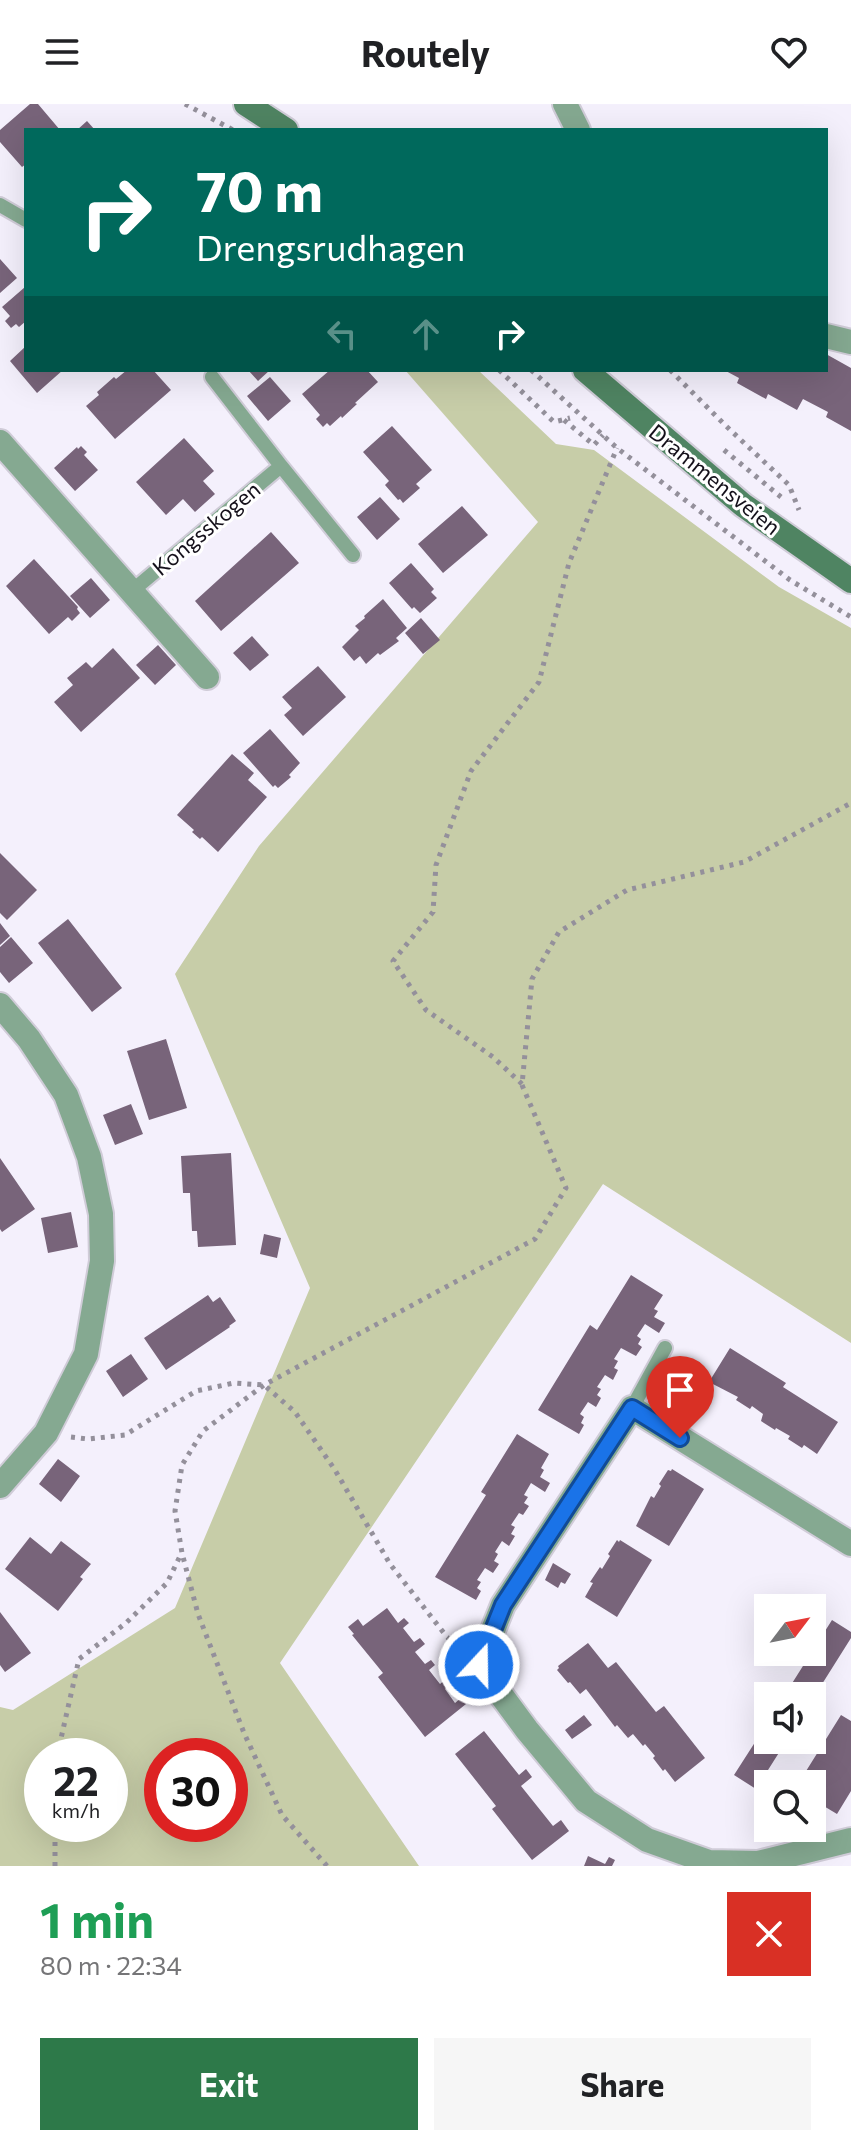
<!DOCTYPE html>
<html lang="en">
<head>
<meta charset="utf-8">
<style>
	:root { --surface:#fff; --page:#f6f6f6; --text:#202124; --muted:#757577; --accent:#2d7949 }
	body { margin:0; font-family:Commissioner,sans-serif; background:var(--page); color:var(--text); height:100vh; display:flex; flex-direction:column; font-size:30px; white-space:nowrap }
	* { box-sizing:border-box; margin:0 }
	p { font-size:26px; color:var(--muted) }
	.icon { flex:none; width:44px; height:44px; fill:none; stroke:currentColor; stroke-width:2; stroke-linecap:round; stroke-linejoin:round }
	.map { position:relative; height:1762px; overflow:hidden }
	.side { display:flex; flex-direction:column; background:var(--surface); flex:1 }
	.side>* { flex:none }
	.top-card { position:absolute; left:24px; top:24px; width:804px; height:244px; border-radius:0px; box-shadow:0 8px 32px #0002; background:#00695c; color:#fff; overflow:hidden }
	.needle { width:52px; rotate:58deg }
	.fabs { position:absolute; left:754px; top:1490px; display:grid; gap:16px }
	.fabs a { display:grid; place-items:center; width:72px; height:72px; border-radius:0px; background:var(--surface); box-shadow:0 8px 32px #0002; font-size:40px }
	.speed { position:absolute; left:24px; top:1634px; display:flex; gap:16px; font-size:40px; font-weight:700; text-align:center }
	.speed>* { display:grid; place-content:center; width:104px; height:104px; border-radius:50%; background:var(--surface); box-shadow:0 8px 32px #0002; line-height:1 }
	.speed small { font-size:20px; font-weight:400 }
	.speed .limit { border:12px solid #d22; background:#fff; color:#111 }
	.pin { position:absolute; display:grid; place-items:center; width:68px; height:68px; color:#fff; margin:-82px -34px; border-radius:50% 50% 50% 0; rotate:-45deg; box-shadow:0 0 8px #0007 }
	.pin .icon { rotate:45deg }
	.me { position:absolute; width:88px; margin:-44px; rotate:21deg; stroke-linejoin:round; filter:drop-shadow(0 0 6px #0008) }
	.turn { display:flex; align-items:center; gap:28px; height:168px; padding:0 40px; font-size:36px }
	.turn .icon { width:104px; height:104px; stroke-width:2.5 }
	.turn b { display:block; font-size:56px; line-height:68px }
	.lanes { display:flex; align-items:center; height:76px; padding:0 40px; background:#0003; justify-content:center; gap:40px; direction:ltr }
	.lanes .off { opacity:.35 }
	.round { display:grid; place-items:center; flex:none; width:84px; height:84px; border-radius:0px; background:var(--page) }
	.overview { display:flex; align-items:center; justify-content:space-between; height:136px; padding:0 40px }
	h1 { font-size:48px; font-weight:700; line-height:60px; color:#1e9e55 }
	.primary-button { display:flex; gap:16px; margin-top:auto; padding:16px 40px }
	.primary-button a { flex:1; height:92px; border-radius:0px; background:var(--accent); color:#fff; font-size:32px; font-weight:700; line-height:92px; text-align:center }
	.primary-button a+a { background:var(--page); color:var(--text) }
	header { display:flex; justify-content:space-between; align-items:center; height:104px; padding:0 40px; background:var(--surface); font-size:36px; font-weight:700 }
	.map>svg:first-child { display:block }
	.green { fill:#c7cda8; fill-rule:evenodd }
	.building { fill:#78647a }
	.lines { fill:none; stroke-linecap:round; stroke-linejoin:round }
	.lane-casing { stroke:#d0ccd8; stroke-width:18 }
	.street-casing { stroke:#d0ccd8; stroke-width:28 }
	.secondary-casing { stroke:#d0ccd8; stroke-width:28 }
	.path { stroke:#94909b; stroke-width:5; stroke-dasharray:4 6; stroke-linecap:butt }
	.lane { stroke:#85a991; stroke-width:14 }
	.street { stroke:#85a991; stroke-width:24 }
	.secondary { stroke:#4f8462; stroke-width:24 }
	.route-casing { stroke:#114b97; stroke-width:20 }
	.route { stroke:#1a73e8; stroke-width:14 }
	.labels { text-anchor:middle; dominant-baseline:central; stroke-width:6; stroke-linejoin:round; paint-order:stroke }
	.street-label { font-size:22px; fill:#14101a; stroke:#fff }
</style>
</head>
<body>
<header><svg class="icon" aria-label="menu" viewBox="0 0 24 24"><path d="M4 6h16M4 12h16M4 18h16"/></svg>Routely<svg class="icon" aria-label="heart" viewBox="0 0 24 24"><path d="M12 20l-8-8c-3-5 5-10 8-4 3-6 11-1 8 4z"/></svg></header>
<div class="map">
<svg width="851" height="1762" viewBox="0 0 851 1762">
	<rect width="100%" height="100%" fill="#f4f0fc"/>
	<path class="green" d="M405,266h73l78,74 38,6 185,137 72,41v715l-248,-159 -323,479 139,203h-419v-159l13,3 162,-102 135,-320 -135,-314 84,-128 279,-324zM42,1652h68v68h-68zM162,1652h68v68h-68z"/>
	<path class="building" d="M30,0h8l22,26h-34v34l-4,3 -22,-25v-12z
		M87,17l8,9h-18z
		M0,155l17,19 -17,15z
		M25,183l1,34 -7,6 -3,-3 -5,4 -6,-7 5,-5 -8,-9z
		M26,242v24h37l-26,23 -27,-32z
		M826,250l25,14v63l-25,-14 2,-5 -25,-13 -6,11 -29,-16 -2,5 -29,-16 2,-5 -15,-8h102z
		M127,266h26l18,20 -56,49 -29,-33 13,-11 -2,-3 17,-15 2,2z
		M248,266h22l-12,11z
		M330,266h37l11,12 -23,21 2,1 -15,14 -1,-2 -11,10 -3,-3 -4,4 -7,-8 4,-4 -18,-21z
		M270,273l21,24 -23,20 -21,-25z
		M392,322l40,44 -16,14 4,4 -17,15 -3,-4 -2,1 -13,-15 4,-4 -26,-29z
		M184,334l30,33 -11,10 12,13 -20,18 -12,-13 -17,16 -30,-33z
		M81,342l6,6 -3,3 14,15 -23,21 -21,-23 23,-21 1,2z
		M380,393l20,22 -23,21 -20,-23z
		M462,402l26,29 -45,38 -25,-29z
		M271,428l28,31 -78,68 -26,-30z
		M34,455l44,48 -1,2 3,4 -8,8 -4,-4 -19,17 -43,-48z
		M411,459l23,26 -3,3 6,6 -17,15 -6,-6 -2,2 -23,-26z
		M91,474l19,22 -20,18 -20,-22z
		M383,495l24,29 -11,10 3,3 -19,14 -2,-2 -12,11 -6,-8 -6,5 -12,-14 17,-17 -4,-4 10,-8 -1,-2z
		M421,514l19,22 -17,14 -18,-21z
		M252,532l17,19 -19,16 -17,-18z
		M158,541l18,20 -21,20 -19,-20z
		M113,544l27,30 -59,54 -27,-30 19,-17 -6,-7 19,-16 6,6z
		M318,562l28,31 -43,39 -19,-21 8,-7 -10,-11z
		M270,625l30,34 -11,12 2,2 -13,11 -3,-3 -2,2 -30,-34z
		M232,650l22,19 -6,7 19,17 -49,55 -16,-15 -2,2 -8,-7 2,-2 -17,-15z
		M0,749l37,37 -30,30 -7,-7z
		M68,815l54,69 -30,24 -54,-69z
		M0,819l10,13 -10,9z
		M11,833l22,26 -24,20 -9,-11v-25z
		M166,935l21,69 -38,12 -22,-69z
		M131,1000l12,30 -28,11 -12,-30z
		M231,1049l5,92 -38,2 -1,-16h-5l-2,-38h-7l-2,-37z
		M0,1054l35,51 -33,23 -2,-3z
		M71,1108l7,35 -30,6 -7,-35z
		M264,1130l17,4 -4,20 -17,-4z
		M631,1171l32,20 -9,14 4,2 -4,6 11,6 -6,10 -14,-9 -8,12 4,3 -3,5 4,3 -6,9 -15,-8 -7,11 4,2 -4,7 4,2 -5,10 -8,-5 -8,12 4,2 -4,6 4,3 -5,9 -8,-5 -8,12 4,3 -3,6 3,2 -5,9 -41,-24 52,-85 7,5z
		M208,1191l5,7 7,-5 16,24 -7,5 1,1 -64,43 -22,-32z
		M730,1244l56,35 -3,4 55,35 -21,32 -13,-9 -2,3 -14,-9 2,-3 -14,-8 -1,2 -14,-9 2,-7 -11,-8 -2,3 -14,-9 2,-3 -29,-15z
		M131,1250l17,25 -25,18 -17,-26z
		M517,1330l32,20 -8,14 3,2 -4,7 10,6 -5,9 -14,-9 -7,12 4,2 -4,6 5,3 -6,9 -4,-2 -8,12 4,2 -4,7 4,2 -6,10 -7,-5 -7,11 3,2 -4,7 5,3 -6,9 -8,-5 -8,12 4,2 -4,6 4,3 -5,9 -41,-23 51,-82 -5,-3z
		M58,1355l22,17 -19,26 -22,-18z
		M672,1365l32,20 -35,57 -33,-20 15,-30 3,2 7,-12 -2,-2 9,-14 3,1z
		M30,1433l21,17 10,-13 30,23 -11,13 3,2 -25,32 -53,-42z
		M617,1436l2,2 1,-2 32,20 -35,57 -32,-20 8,-14 -3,-1 10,-15 2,2 8,-13 -2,-2z
		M553,1459l18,11 -6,10 -4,-2 -3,6 -13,-8z
		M387,1504l11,15 6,-5 5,5 -6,5 11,14 6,-4 5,6 -10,8 10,12 6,-4 4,5 -6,5 11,14 6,-5 5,6 -6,4 10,14 6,-5 5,6 -41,33 -47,-60 5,-4 -31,-38 2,-1 -6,-7 10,-8 5,7z
		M0,1508l31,41 -26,19 -5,-7z
		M832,1516l19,12v6l-39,62v-4h-28z
		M588,1539l20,25 8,-6 40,50 8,-6 41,52 -30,24 -10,-13 -2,2 -10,-13 2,-2 -10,-12 -2,2 -10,-12 -5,4 -11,-13 -2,2 -29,-38 -6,5 -10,-12 -2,1 -11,-13 2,-2 -1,-2z
		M584,1611l8,10 -20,14 -7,-9z
		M841,1611l10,6v70l-14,23 -25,-15v-15h-14z
		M768,1618v18h19l-31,49 -22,-14z
		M484,1627l35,44 7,-6 6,8 -11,9 32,40 8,-6 8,11 -37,29 -40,-51 4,-3 -41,-52z
		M588,1752l17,8 4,-7 6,3 -3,6h-28z"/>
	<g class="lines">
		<g class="lane-casing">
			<path id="lane" d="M0,101l26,15
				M281,362l72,89
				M132,487l149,-125 -69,-89
				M632,1304l33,-60"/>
		</g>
		<g class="street-casing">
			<path id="street" d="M565,0l13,26
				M826,232l25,6
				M0,338l207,235
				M0,901l29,34 37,56 23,62 12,57 1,47 -16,93 -40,79 -46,53
				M851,1440l-219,-136 -129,197 -24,60 48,65 59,71 61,39 62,22 49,1 93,-23"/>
		</g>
		<g class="secondary-casing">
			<path id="secondary" d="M246,0l40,26
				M585,266l158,135 108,76"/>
		</g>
		<path class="path" d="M185,0l48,26
			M499,266l55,52 16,-4
			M531,266l86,78 173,132 61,37
			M670,266l56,56 63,59 10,25
			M564,316l30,25 9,-10
			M724,346l57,47
			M522,980l-29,-27 -67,-47 -33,-49 40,-49 3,-47 35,-94 68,-89 30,-119 48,-115
			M71,1333l17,2 37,-4 71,-44 38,-8 30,2 31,27 40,58 55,94 57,73 11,9
			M57,1652l22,-97 47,-36 41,-40 14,-29
			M55,1762v-42
			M327,1762l-45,-51 -38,-82 -46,-119 -16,-61 -7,-42 7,-46 21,-34 61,-46 271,-146 31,-51 -44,-103 10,-106 27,-47 68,-42 117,-28 107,-59"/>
		<use href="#lane" class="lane"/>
		<use href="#street" class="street"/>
		<use href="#secondary" class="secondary"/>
	</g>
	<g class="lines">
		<g class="route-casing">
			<path id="route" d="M479,1561l24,-60 129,-197 48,30"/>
		</g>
		<use href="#route" class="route"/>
	</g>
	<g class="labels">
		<g class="street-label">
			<text transform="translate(715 375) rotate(39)">Drammensveien</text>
			<text transform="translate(206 424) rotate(-40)">Kongsskogen</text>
		</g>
	</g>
</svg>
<div class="fabs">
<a><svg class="needle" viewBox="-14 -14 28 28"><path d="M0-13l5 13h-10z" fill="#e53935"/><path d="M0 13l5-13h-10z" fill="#757577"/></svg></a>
<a><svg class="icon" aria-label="sound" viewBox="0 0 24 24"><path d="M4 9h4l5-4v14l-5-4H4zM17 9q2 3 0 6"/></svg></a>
<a><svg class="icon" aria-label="search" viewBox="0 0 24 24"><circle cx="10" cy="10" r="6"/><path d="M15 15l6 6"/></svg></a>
</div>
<div class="speed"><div>22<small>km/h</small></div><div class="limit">30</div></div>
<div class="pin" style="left:680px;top:1334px;background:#d93025"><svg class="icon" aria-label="arrive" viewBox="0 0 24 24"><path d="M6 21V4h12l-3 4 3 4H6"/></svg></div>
<svg class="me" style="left:479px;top:1561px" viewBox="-20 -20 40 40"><circle r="17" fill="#1a73e8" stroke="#fff" stroke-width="3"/><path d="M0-11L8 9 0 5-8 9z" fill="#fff"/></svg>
<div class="top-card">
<div class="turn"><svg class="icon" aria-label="right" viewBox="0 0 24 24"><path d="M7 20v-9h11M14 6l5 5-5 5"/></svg><div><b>70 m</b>Drengsrudhagen</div></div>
<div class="lanes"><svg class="icon off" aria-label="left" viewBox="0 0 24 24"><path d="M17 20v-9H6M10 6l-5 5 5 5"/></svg><svg class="icon off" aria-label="ahead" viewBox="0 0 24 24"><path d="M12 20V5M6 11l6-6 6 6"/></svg><svg class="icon" aria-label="right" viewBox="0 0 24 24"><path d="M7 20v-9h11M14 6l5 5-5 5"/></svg></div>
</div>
</div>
<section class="side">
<div class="overview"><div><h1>1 min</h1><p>80 m · 22:34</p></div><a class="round" style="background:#d93025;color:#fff"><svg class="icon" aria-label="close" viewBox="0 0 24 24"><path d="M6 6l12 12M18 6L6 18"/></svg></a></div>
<div class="primary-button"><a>Exit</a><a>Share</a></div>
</section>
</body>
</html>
